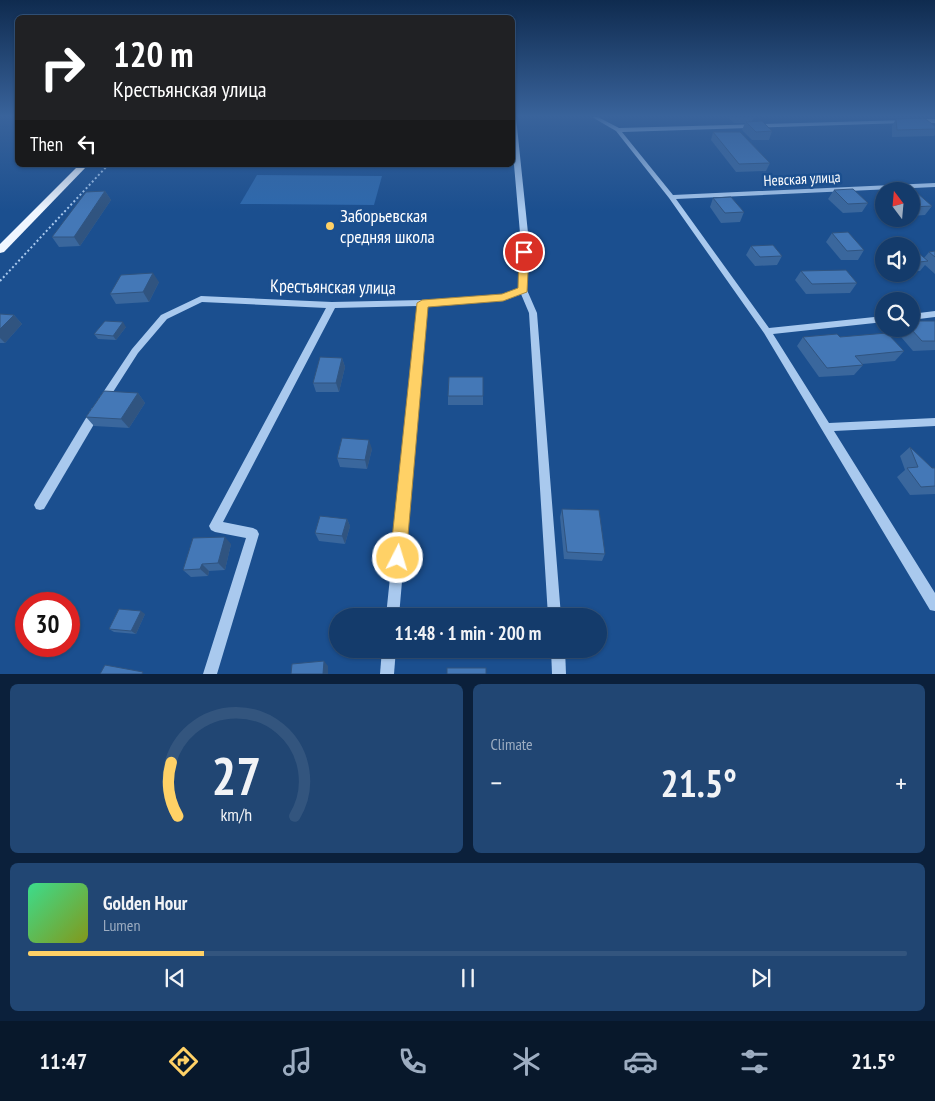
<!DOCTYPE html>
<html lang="en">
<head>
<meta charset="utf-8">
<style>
  body { margin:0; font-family:"PT Sans Narrow",sans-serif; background:#214673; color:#f1f3f6; height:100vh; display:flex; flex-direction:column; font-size:19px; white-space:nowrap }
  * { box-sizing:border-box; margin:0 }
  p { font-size:16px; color:#9dadc1 }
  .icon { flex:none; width:28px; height:28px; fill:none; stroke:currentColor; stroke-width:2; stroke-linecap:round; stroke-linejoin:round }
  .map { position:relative; height:674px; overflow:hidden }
  .side { display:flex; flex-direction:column; gap:10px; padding:10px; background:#0b203b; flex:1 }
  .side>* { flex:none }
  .hud { position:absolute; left:15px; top:15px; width:500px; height:152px; border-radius:8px; box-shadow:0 1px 4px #0004,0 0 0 1px #33557e; background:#202124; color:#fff; overflow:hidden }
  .needle { width:32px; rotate:344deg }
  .fabs { position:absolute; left:875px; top:182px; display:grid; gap:10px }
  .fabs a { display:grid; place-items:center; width:45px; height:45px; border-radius:50%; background:#143b6b; box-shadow:0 1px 4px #0004,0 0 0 1px #33557e; font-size:25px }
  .speed { position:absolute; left:15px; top:592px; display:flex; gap:10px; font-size:25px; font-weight:700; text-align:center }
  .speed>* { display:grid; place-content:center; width:65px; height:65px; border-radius:50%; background:#143b6b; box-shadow:0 1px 4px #0004,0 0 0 1px #33557e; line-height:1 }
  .speed .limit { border:8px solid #d22; background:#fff; color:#111 }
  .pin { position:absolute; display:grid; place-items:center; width:42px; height:42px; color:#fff; margin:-21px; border:2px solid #fff; border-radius:50%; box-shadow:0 1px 5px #0007 }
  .me { position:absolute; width:55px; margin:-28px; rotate:5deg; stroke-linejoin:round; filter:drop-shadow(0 0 4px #0008) }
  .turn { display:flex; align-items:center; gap:18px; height:105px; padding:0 15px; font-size:22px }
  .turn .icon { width:65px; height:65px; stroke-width:2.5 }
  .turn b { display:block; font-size:35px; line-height:42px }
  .then { display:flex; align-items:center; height:48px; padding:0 15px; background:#0003; gap:10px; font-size:19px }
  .big { font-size:38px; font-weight:600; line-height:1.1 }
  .side .card { flex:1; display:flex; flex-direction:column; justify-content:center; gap:8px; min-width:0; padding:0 18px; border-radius:8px; background:#214673 }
  .side .dial { align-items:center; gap:0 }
  .dial svg { height:130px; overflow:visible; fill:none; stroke:#33557e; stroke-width:7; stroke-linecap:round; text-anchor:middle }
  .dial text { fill:#f1f3f6; stroke:none }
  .song { display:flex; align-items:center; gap:15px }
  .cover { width:60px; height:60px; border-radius:8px; background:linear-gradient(135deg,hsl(150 70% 55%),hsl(70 70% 35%)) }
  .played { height:5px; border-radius:2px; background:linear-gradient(90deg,#ffd166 20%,#33557e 20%) }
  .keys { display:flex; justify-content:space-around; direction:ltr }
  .heat { display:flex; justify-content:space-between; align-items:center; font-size:28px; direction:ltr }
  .side .tiles { flex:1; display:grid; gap:10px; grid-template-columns:1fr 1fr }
  .card:last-child { grid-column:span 2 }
  .trip { position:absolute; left:329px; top:608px; width:278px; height:50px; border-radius:25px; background:#143b6b; box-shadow:0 1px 4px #0004,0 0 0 1px #33557e; font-weight:600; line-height:50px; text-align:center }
  .dock { display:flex; height:80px; justify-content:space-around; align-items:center; background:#08182b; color:#9dadc1 }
  .dock .icon { width:35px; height:35px }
  .dock .selected { color:#ffd166 }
  .dock b { font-size:22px; color:#f1f3f6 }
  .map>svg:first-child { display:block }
</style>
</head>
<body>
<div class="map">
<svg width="935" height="674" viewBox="0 0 935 674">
  <rect width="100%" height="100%" fill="#1b4f8f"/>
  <polygon fill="#2e69ad" points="257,175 382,176 374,205 240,204"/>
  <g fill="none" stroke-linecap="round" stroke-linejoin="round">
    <polyline stroke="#a9c9ee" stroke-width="2" stroke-dasharray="2 2.5" stroke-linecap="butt" points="0,281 108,165"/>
    <g fill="#a9c9ee" fill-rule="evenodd">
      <polygon points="512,117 516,117 528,233 527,290 537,313 561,616 548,616 529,313 521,294 503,301 426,306 399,616 386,616 418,306 335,308 223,522 253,528 257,530 259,534 217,674 203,674 246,538 215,532 211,530 209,526 326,308 202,302 167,319 138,353 106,403 103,404 100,403 98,400 132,349 161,315 201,296 332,302 422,300 502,295 519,289 520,233 512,142"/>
      <polygon points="592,117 598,117 619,128 907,120 907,122 905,123 622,132 673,195 935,183 935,187 676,199 769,328 884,316 884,322 773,334 829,423 935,418 935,426 834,431 935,593 935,611 930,610 764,333 669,198 616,131"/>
      <polygon points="935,119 935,123 918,123 915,121 918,119"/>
      <polygon points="935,311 935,317 911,320 911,314"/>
      <polygon points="96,407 100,408 101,411 100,414 44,509 40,510 36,509 34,505 36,501 92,408"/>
      <polygon points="382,649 396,649 394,674 380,674"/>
      <polygon points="551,649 565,649 566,674 552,674"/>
    </g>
    <polygon fill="#f0f6ff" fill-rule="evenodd" points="79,165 88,165 4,252 0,253 0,244"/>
  </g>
  <g fill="#3a679d">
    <polygon points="728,117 754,117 752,122 772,131 769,140 752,140 742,130 745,123 734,123"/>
    <polygon points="891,117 910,117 910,118 892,118"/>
    <polygon points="896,119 935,126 935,135 934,136 892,137 892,126"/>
    <polygon points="713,132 770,163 766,171 736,172 711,140"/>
    <polygon points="834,190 868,203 862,212 843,213 828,199"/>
    <polygon points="105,191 111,200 80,246 59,247 52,237"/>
    <polygon points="911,192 932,206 925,215 911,216"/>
    <polygon points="713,198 744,212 740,222 721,223 710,207"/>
    <polygon points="832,233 864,250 858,260 841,260 826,242"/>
    <polygon points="751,246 782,256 777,265 755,266 746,255"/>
    <polygon points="911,247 924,258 929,252 935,251 935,274 925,265 920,271 911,271"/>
    <polygon points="801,271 857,283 850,293 806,294 795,280"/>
    <polygon points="159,282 149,302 116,304 110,294"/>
    <polygon points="0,314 14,315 22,324 5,343 0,343"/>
    <polygon points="935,321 935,350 913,351 896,331 898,329 911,329"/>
    <polygon points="126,327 116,340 98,339 94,334"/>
    <polygon points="803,337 840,337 904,351 895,361 862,364 863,365 854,375 819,377 797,346"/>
    <polygon points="342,358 345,367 339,392 316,392 313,383"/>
    <polygon points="138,393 145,403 129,428 94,426 86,417"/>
    <rect x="448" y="396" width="35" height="9"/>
    <polygon points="910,447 932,468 935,468 935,494 910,495 897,477 905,470 900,456"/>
    <polygon points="372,449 367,469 340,467 337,458"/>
    <polygon points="562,509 605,554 602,561 564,559 560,517"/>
    <polygon points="347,519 350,526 345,544 319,541 315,533"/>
    <polygon points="231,544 225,570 209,571 208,576 191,577 183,570"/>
    <polygon points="145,614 136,634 114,632 109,629"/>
  </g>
  <g fill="#305480">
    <polygon points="105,191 111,200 80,246 74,237"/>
    <polygon points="153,273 159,282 149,302 143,292"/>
    <polygon points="14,315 22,324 5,343 0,338 0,329"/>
    <polygon points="123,322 126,327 116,340 113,336"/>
    <polygon points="342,358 345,367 339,392 336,383"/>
    <polygon points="138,393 145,403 129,428 121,419"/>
    <polygon points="369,440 372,449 367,469 365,460"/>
    <polygon points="347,519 350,526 345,544 342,536"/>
    <polygon points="225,537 231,544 225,570 218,563"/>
    <polygon points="202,564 209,571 208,576 200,569"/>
    <polygon points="141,611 145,614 136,634 131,631"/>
    <polygon points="324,661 328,666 328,674 323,674"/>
  </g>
  <g fill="#4478b7" stroke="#305480">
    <polygon points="924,118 935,126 935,129 897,130 896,119"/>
    <polygon points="762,121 772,131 756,132 746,122"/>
    <polygon points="713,132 740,132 770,163 739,164"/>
    <polygon points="853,189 868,203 848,204 834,190"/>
    <polygon points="105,191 74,237 52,237 86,192"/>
    <polygon points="911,192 916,192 932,206 911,207"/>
    <polygon points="731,197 744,212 725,213 713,198"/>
    <polygon points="848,232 864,250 847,251 832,233"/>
    <polygon points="773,245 782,256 760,257 751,246"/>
    <polygon points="911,247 928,261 911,263"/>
    <polygon points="935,251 935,257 929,252"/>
    <polygon points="846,270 857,283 812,284 801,271"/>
    <polygon points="153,273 143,292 110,294 121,275"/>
    <polygon points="0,314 14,315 0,329"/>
    <polygon points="105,321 123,322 113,336 94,334"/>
    <polygon points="911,321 935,321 935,341 922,341 911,329"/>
    <polygon points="887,333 904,351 855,356 863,365 827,368 803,337 837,334 840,337"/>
    <polygon points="320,357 342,358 336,383 313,383"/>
    <polygon points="449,377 483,377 483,396 448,396"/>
    <polygon points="104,391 138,393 121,419 86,417"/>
    <polygon points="342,438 369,440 365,460 337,458"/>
    <polygon points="910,447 932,468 935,468 935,486 921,487 907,468 918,467"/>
    <polygon points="562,509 599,510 605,554 567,552"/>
    <polygon points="320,516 347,519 342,536 315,533"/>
    <polygon points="225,537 218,563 202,564 200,569 183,570 193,538"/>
    <polygon points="119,609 141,611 131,631 109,629"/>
    <polygon points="324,661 323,674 291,674 292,664"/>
    <polygon points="105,665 143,672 142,674 100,674"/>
    <rect x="447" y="668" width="39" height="6"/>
  </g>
  <linearGradient id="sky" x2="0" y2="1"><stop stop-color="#0f2b4f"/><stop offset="0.55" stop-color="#39639b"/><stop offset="1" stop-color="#39639b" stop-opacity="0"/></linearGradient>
  <rect width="935" height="211" fill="url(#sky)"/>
  <polygon fill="#ffd166" stroke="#a68842" points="524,249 529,252 527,292 503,301 428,307 406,558 404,563 398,566 393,563 390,558 417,303 422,300 502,294 518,288 519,252"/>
  <circle fill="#ffd166" stroke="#1b4f8f" stroke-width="2" cx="330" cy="226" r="5"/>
  <g text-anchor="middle" stroke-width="5" stroke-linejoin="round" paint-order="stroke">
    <g font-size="15" fill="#fff" stroke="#1b4f8f">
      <text transform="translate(802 179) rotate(-3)" y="5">Невская улица</text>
    </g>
    <g font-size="18" fill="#fff" stroke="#1b4f8f" text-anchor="start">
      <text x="340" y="222">Заборьевская<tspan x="340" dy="21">средняя школа</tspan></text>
    </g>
    <g font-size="18" fill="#fff" stroke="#1b4f8f">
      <text transform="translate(333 287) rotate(1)" y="6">Крестьянская улица</text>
    </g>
  </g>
</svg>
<div class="fabs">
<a><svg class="needle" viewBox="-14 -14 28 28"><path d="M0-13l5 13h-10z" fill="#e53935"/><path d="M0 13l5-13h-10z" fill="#9dadc1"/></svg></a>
<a><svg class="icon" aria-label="sound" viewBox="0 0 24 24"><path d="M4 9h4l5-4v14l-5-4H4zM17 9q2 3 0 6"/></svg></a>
<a><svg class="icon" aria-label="search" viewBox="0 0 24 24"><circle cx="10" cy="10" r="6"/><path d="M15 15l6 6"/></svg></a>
</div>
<div class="speed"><div class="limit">30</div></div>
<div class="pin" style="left:524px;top:252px;background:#d93025"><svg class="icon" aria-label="arrive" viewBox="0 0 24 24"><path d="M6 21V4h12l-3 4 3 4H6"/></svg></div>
<svg class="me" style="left:398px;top:558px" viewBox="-20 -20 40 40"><circle r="17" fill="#ffd166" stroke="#fff" stroke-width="3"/><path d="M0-11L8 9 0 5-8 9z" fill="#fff"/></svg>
<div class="trip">11:48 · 1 min · 200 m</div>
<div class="hud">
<div class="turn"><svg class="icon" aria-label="right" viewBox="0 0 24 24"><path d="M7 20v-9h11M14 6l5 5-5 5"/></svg><div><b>120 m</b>Крестьянская улица</div></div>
<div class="then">Then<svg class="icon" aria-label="left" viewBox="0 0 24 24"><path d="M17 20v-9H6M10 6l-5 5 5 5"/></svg></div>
</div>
</div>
<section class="side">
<div class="tiles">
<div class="card dial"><svg viewBox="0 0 100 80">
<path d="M14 69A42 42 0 1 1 86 69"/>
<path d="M14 69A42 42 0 0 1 10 36" stroke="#ffd166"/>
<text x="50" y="56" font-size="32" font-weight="700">27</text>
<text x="50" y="72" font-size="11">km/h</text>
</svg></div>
<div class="card"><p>Climate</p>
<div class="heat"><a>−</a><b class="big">21.5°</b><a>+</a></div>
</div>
<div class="card">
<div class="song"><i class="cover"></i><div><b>Golden Hour</b><p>Lumen</p></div></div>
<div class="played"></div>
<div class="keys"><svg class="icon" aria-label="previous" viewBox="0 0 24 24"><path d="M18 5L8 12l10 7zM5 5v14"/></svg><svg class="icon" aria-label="pause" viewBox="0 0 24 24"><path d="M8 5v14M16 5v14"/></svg><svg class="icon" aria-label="next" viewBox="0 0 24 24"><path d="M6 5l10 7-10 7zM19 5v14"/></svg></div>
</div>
</div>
</section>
<nav class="dock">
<b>11:47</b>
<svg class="icon selected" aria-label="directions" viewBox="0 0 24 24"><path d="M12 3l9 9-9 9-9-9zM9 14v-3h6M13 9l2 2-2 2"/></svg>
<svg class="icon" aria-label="music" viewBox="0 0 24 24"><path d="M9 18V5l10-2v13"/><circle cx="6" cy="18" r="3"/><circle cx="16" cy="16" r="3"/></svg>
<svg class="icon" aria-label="phone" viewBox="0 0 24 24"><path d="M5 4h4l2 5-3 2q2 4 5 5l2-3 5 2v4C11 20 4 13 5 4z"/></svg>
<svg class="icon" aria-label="climate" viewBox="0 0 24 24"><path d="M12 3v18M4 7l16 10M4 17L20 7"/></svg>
<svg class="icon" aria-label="car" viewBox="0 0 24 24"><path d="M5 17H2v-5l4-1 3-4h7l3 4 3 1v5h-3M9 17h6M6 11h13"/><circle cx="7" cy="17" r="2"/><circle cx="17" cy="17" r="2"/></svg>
<svg class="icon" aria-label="filters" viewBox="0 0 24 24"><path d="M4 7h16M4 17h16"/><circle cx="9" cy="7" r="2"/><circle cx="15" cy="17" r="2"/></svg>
<b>21.5°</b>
</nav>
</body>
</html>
